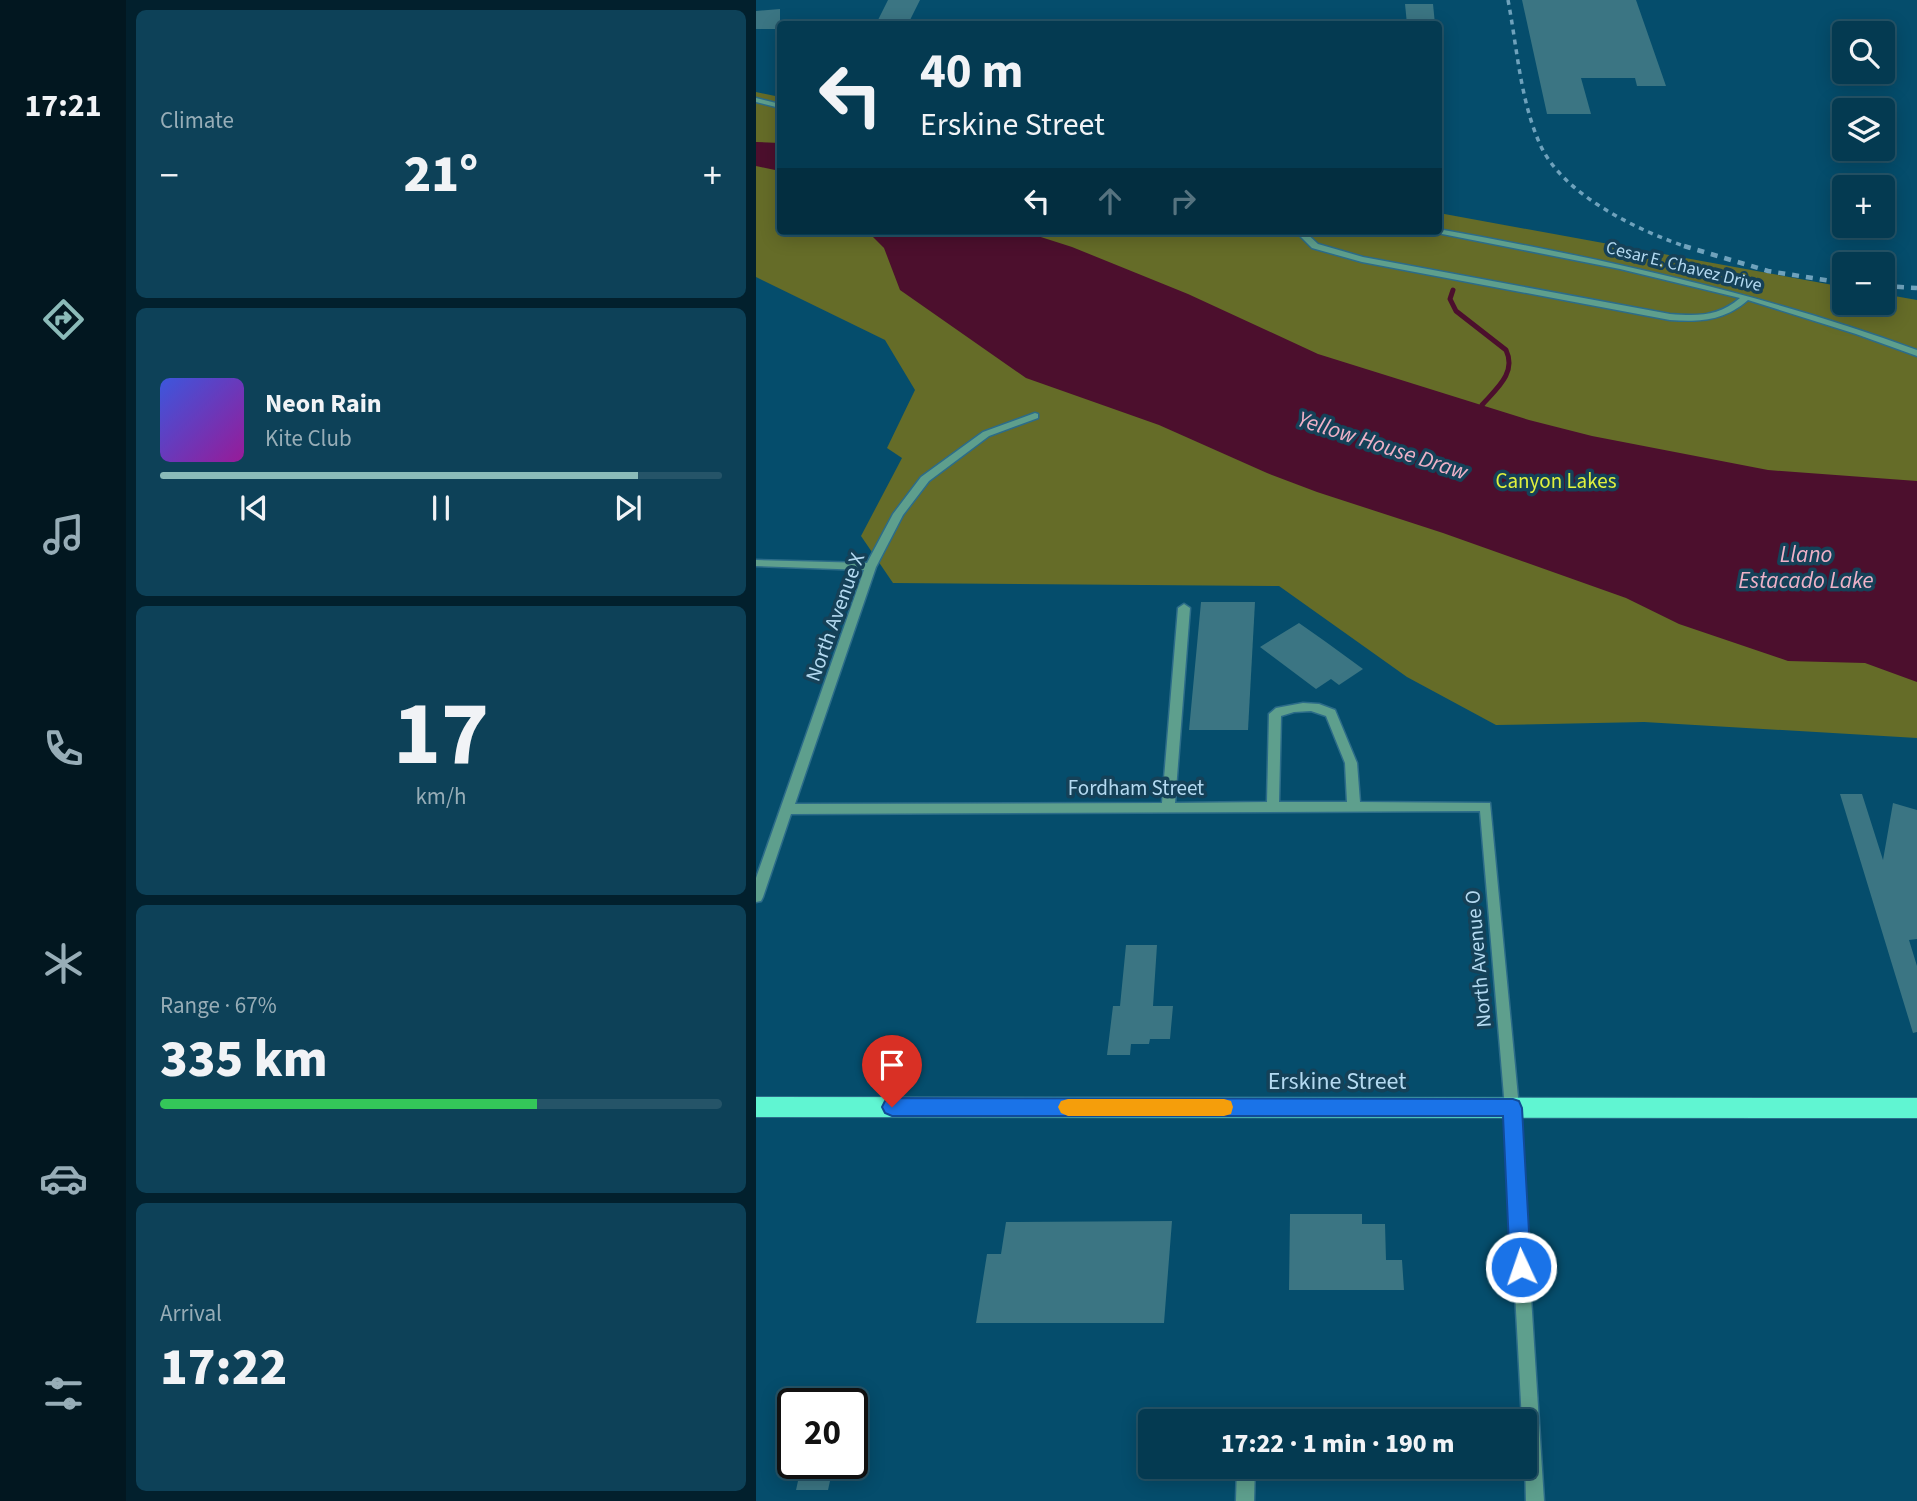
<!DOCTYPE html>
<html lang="en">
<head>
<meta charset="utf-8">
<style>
  body { margin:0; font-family:"Source Sans 3",sans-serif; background:#0d4158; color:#f1f3f6; height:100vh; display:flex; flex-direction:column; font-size:26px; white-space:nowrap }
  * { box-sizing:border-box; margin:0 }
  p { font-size:23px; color:#97adb7 }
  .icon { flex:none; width:38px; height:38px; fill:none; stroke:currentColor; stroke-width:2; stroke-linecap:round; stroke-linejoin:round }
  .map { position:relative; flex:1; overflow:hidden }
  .side { display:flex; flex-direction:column; gap:10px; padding:10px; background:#02202d; width:630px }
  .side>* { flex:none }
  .banner { position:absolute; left:21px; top:21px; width:665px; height:214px; border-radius:7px; box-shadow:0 4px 18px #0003,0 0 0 2px #255468; background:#043a51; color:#f1f3f6; overflow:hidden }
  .fabs { position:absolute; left:1076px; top:21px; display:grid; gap:14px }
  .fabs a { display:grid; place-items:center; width:63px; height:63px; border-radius:7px; background:#043a51; box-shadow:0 4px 18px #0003,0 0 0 2px #255468; font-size:35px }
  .speed { position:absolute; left:21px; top:1388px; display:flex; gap:14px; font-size:35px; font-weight:700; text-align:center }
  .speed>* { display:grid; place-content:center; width:91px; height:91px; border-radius:50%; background:#043a51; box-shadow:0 4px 18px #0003,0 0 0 2px #255468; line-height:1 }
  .speed .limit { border:4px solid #111; border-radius:10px; background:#fff; color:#111 }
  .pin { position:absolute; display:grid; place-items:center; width:60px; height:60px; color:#fff; margin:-72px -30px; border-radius:50% 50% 50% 0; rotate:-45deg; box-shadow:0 0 7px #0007 }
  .pin .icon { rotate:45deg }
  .me { position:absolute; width:77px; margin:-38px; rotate:357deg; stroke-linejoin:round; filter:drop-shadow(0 0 5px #0008) }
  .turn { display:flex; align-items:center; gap:24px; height:147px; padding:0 28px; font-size:32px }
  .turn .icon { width:91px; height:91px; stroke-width:2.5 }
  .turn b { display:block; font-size:49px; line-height:60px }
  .lanes { display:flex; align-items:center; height:66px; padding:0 28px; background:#0003; justify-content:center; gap:35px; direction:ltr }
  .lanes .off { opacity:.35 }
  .big { font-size:52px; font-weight:800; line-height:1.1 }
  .side .card { flex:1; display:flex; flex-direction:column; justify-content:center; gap:10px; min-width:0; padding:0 24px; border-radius:10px; background:#0d4158 }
  .side .dial { align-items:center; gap:0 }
  .dial b { font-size:91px; line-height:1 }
  .song { display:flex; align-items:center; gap:21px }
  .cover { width:84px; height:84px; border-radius:10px; background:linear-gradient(135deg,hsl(230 70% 55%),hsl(300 70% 35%)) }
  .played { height:7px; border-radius:4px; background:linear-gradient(90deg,#8bbbb9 85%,#255468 85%) }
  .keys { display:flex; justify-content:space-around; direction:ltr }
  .heat { display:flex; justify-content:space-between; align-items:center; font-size:38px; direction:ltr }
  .charge { height:10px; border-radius:5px; background:linear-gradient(90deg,#34c759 67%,#255468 0) }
  .trip { position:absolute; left:382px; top:1409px; width:399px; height:70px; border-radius:7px; background:#043a51; box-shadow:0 4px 18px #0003,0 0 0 2px #255468; font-weight:800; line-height:70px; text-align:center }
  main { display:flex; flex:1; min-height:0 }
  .menu { display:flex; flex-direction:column; width:126px; justify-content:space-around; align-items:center; background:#021720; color:#97adb7 }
  .menu .icon { width:49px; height:49px }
  .menu .on { color:#8bbbb9 }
  .menu b { font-size:32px; color:#f1f3f6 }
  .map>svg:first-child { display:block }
</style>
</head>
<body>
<main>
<nav class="menu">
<b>17:21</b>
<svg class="icon on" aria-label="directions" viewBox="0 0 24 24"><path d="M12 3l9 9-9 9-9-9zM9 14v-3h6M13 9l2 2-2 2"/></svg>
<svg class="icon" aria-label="music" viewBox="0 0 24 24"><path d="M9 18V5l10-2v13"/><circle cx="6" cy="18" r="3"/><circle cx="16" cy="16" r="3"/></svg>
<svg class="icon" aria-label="phone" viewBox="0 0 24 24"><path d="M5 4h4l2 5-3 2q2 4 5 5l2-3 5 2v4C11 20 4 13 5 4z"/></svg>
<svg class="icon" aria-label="climate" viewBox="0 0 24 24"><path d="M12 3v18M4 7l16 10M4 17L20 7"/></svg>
<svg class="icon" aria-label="car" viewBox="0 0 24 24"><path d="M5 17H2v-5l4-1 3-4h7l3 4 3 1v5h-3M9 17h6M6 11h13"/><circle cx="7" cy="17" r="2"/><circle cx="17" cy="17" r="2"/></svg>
<svg class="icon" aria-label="filters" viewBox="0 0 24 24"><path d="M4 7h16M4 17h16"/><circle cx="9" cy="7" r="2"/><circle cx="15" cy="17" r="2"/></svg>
</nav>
<section class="side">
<div class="card"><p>Climate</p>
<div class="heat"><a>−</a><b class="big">21°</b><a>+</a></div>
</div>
<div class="card">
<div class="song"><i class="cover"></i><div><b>Neon Rain</b><p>Kite Club</p></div></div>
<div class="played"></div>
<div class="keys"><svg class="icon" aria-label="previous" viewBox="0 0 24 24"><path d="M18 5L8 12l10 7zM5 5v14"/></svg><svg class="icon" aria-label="pause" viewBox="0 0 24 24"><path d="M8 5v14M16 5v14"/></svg><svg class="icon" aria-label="next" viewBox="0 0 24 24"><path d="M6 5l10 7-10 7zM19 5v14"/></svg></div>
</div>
<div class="card dial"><b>17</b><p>km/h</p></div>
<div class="card"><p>Range · 67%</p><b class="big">335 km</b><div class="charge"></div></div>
<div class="card"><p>Arrival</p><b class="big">17:22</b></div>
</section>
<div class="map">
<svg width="1161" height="1501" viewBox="0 0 1161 1501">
  <rect width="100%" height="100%" fill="#054d6c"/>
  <polygon fill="#656c28" points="0,92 24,97 24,231 682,231 683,213 1088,287 1088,303 1127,303 1127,294 1161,300 1161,738 888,722 740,725 651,677 523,586 137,583 105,536 146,458 131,448 159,390 129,340 0,277"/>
  <g fill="#4c0f2d">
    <polygon points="0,142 24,143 24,171 0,166"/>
    <polygon points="111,231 266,231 316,247 432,294 562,354 773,420 836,436 1012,470 1161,481 1161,682 1109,663 1032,661 923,624 870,598 687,533 561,492 511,473 403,425 270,378 144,290 128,248"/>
  </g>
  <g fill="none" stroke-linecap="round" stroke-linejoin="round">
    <path stroke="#4c0f2d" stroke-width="5" d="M697,290L694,299L700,311L750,350C761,373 740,389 726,405"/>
  </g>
  <g fill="#3b7583">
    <polygon points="132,0 164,0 153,22 121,22"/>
    <polygon points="766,0 880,0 910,86 881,86 879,78 825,78 835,114 791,114"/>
    <polygon points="649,4 677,4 679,24 651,24"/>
    <polygon points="24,9 24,29 0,29 0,11"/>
    <polygon points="445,602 499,602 492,730 433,730"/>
    <polygon points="543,623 570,642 607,669 583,685 575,679 560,689 504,647"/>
    <polygon points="1084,794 1106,794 1127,860 1137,803 1161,810 1161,939 1153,940 1161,966 1161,1032 1157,1033"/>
    <polygon points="370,945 401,945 397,1006 417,1006 414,1039 394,1039 393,1044 375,1044 374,1055 351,1055 357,1006 364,1006"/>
    <polygon points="534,1214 606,1214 606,1224 629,1224 630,1260 646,1260 648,1290 533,1290"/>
    <polygon points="416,1221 408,1323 220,1323 231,1254 245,1254 250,1222"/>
    <polygon points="46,1463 78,1463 72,1490 40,1490"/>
  </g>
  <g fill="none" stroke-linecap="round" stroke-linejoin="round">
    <g stroke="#2c6c89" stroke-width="3">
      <g id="minor">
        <polygon points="0,98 24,104 24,108 0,102"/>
        <path d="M682,229C845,258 1005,293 1161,350V356L1100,334L992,300C968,321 944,322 914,320L606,262L556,248L539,231H548L562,244L607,257L914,314C941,316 962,317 984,298L864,269L681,233L677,231H682Z"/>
        <path d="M279,413L282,414V418L233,436L173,481L147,515L120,567L39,804L406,803L422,608L428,604L434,608L419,803L511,802L513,714L520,708L547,703L563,704L579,710L601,763L604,802L734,803L763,1108L788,1501H770L768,1421H766L749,1108L724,811L35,814L7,897L5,901L0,902V878L108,570L0,566V560L111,563L137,514L165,477L227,432ZM555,711L570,716L589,763L591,802H523L525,716L538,712Z"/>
        <polygon points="481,1466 499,1466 498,1501 480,1501"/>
      </g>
    </g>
    <g stroke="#2c6c89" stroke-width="2">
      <polygon id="major" points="0,1097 1161,1098 1161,1118 0,1117"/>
    </g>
    <use href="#minor" fill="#5e9f8d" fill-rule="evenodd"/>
    <use href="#major" fill="#60f5d2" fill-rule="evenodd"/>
    <path stroke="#6fa2bc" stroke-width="3.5" stroke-dasharray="5 5" stroke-linecap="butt" d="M752,0C761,47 764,98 783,142C805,195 883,231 934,248"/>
    <g stroke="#6fa2bc" stroke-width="4.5" stroke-dasharray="7 7" stroke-linecap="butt">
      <polyline points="928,246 1012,271 1088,283"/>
      <polyline points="1127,286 1161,288"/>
    </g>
  </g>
  <polygon fill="#1a73e8" stroke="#114b97" stroke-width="2" points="136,1098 757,1099 763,1101 766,1108 775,1267 772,1274 765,1277 757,1274 754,1267 747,1116 136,1116 129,1113 126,1107 129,1101"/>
  <polygon fill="#f59e0b" points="312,1099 468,1099 475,1101 477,1107 475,1114 468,1116 312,1116 305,1113 302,1107 305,1101"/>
  <g text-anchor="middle" stroke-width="7" stroke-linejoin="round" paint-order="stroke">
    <g font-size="18" fill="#b4daf1" stroke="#154158">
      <text transform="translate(928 266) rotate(14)" y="6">Cesar E. Chavez Drive</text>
    </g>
    <g font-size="21" fill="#e0f13d" stroke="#154158">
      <text x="800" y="488">Canyon Lakes</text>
    </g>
    <g font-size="21" fill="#b4daf1" stroke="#154158">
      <text transform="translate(79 617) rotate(-70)" y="7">North Avenue X</text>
      <text x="380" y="795">Fordham Street</text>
      <text transform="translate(722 959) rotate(-95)" y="7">North Avenue O</text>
    </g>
    <g font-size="23" font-style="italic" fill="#eeb1c7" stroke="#154158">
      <text transform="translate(627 445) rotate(18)" y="8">Yellow House Draw</text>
      <text x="1050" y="562">Llano<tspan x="1050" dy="26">Estacado Lake</tspan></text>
    </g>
    <g font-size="24" fill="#b4daf1" stroke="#154158">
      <text x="581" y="1089">Erskine Street</text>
    </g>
  </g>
</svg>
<div class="fabs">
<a><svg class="icon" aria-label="search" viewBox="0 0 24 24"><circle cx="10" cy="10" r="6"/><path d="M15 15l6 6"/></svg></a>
<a><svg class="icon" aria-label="layers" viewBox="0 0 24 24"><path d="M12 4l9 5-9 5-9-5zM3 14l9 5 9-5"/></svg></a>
<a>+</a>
<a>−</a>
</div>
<div class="speed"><div class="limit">20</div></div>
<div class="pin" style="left:136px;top:1107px;background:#d93025"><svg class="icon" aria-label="arrive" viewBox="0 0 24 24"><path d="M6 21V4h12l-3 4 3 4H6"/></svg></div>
<svg class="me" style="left:765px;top:1267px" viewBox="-20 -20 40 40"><circle r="17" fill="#1a73e8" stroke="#fff" stroke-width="3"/><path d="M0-11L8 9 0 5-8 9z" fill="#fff"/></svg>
<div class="trip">17:22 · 1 min · 190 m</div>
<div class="banner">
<div class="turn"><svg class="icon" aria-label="left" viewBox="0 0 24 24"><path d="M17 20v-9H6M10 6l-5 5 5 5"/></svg><div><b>40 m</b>Erskine Street</div></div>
<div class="lanes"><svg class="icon" aria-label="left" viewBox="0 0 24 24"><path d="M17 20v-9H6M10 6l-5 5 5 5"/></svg><svg class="icon off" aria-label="ahead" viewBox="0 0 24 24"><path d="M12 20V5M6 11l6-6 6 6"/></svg><svg class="icon off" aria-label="right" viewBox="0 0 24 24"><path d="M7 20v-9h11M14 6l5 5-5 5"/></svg></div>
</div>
</div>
</main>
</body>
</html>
